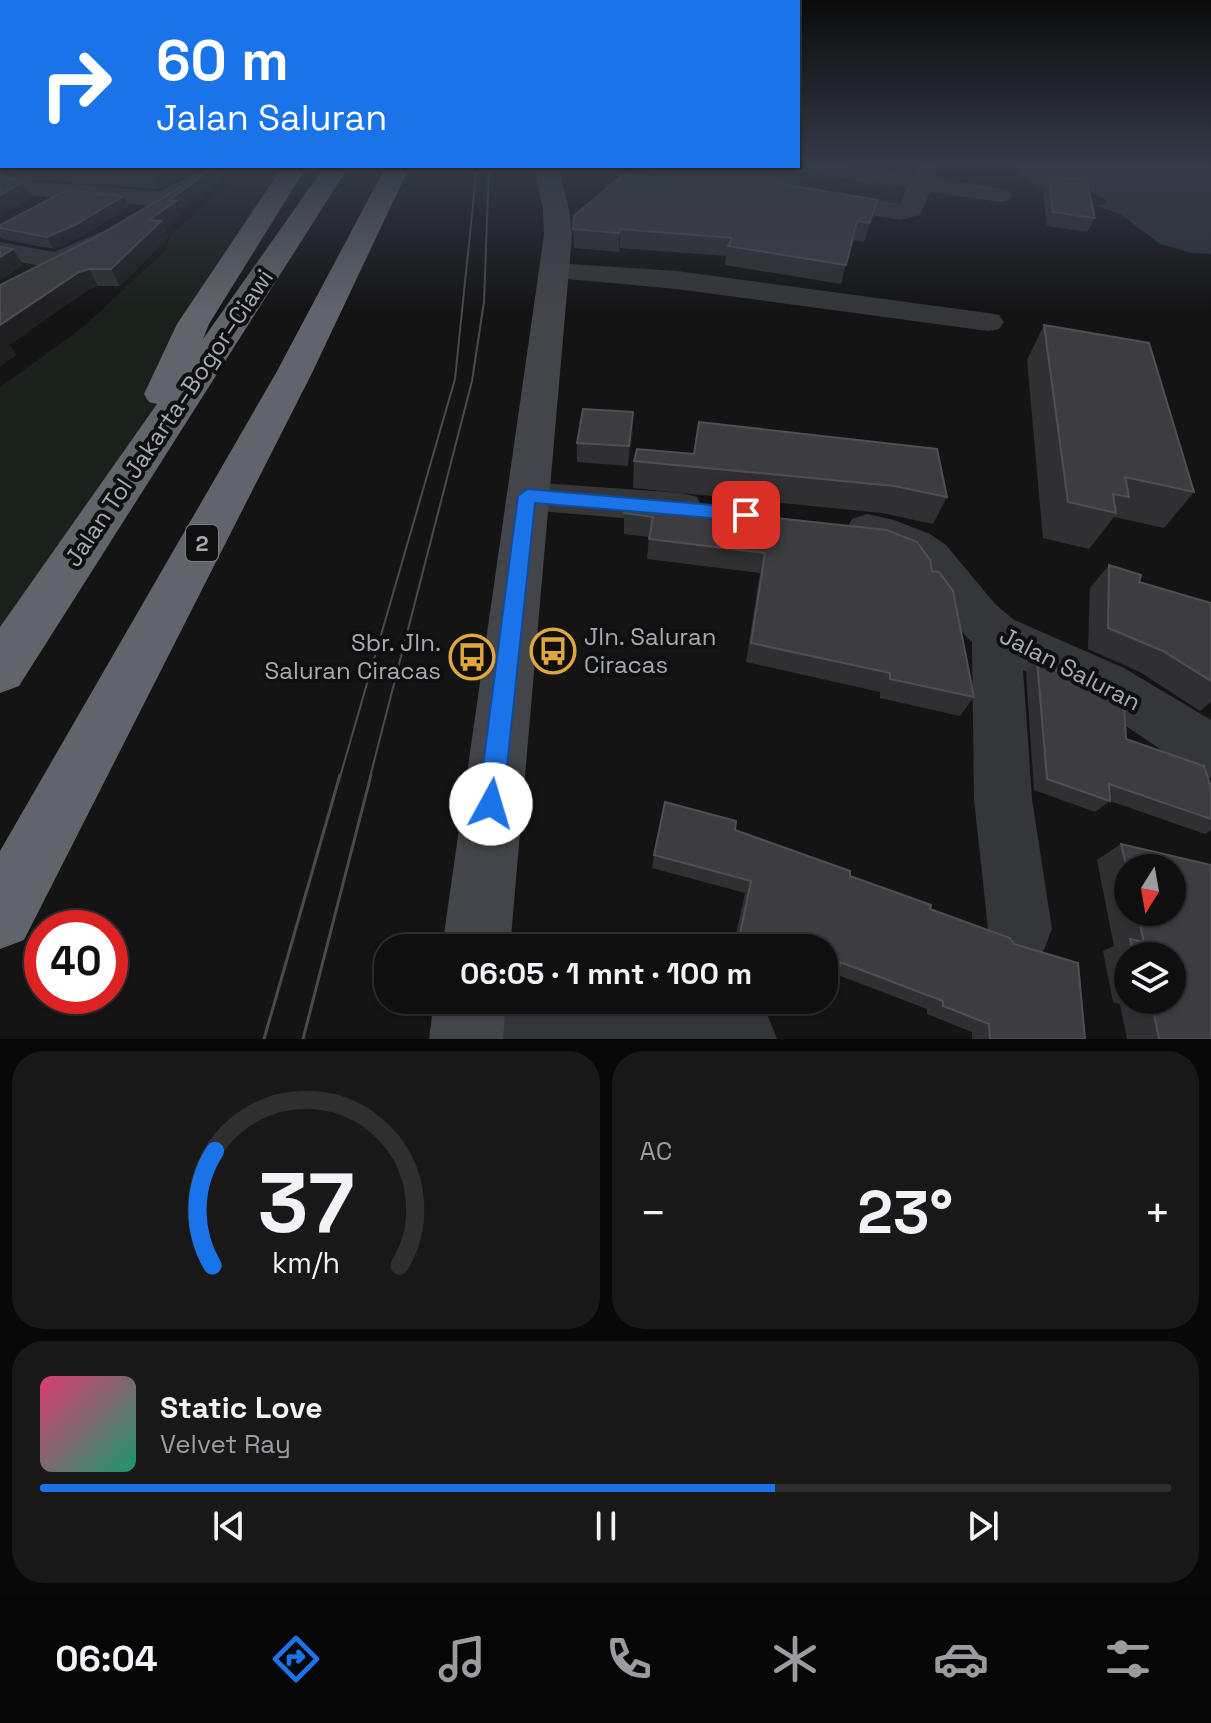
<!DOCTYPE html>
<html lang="id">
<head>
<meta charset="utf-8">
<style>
  body { margin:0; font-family:"Space Grotesk",sans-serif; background:#181819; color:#f1f3f6; height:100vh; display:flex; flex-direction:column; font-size:30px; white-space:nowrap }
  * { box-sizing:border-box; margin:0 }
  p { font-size:26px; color:#9b9c9f }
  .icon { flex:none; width:44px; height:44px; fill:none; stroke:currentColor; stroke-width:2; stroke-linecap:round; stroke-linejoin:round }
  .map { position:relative; height:1039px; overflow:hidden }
  .details { display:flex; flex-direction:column; gap:12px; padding:12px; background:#080809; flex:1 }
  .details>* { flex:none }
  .guide { position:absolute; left:0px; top:0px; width:800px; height:168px; box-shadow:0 2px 6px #0004,0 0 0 2px #2f2f30; background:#1a73e8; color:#fff; overflow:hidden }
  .needle { width:52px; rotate:191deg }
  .tools { position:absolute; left:1114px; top:854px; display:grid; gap:16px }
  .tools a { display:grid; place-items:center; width:72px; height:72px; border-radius:50%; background:#0f0f10; box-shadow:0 2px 6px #0004,0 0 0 2px #2f2f30; font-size:40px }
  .speed { position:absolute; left:24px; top:910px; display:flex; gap:16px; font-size:40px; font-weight:700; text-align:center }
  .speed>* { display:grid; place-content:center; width:104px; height:104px; border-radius:50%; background:#0f0f10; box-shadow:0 2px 6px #0004,0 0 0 2px #2f2f30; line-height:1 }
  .speed .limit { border:12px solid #d22; background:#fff; color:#111 }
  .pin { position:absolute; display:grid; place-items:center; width:68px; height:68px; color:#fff; margin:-34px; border-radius:16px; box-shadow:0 4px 12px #0006 }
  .me { position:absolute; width:88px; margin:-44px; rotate:6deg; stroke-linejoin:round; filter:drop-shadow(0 0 6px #0008) }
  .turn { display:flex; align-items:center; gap:28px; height:168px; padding:0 24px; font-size:36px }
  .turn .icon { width:104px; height:104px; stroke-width:2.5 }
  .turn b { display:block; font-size:56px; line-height:68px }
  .big { font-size:60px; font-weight:700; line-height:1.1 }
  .details .tile { flex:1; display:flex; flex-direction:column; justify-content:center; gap:12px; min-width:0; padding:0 28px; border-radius:32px; background:#181819 }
  .details .dial { align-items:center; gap:0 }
  .dial svg { height:208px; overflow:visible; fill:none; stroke:#2f2f30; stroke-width:7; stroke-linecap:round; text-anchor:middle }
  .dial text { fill:#f1f3f6; stroke:none }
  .song { display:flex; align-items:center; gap:24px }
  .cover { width:96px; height:96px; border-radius:12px; background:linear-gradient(135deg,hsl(340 70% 55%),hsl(160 70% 35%)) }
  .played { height:8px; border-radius:4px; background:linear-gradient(90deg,#1a73e8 65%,#2f2f30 65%) }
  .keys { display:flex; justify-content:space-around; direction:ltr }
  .heat { display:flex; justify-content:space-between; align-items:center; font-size:44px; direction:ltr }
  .details .tiles { flex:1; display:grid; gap:12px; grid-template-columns:1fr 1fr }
  .tile:last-child { grid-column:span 2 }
  .trip { position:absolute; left:374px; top:934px; width:464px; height:80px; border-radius:32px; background:#0f0f10; box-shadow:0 2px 6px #0004,0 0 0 2px #2f2f30; font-weight:700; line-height:80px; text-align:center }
  .dock { display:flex; height:128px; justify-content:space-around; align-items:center; background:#060606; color:#9b9c9f }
  .dock .icon { width:56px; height:56px }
  .dock .selected { color:#1a73e8 }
  .dock b { font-size:36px; color:#f1f3f6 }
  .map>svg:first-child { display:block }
</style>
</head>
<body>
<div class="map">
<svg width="1211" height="1039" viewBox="0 0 1211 1039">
  <rect width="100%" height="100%" fill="#141415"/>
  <g fill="#1a201b">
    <polygon points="231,166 296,166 270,203 132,476 0,670 0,387 82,328 165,251 171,235 229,182"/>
    <polygon points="799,171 904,185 901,207 791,192"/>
  </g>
  <path fill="#2b3338" d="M1011,164H1211V254L1192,253L1160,244L1120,214L1097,206L1108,202C1088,187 1075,188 1050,195L1027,180Z"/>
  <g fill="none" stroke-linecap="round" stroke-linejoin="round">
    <g fill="#35363a" fill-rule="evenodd">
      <path d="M798,164H838L912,175L917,164H939L934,178L1000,188L1009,190L1012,195L1009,200L1000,202L930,192L920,215L900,220L782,200L772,190L781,166ZM801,172L907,188L900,204L798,189Z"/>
      <polygon points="211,166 239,166 236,171 163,207 26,195 0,188 0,173 28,181 159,192"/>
      <polygon points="101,232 110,234 114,240 110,246 57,269 0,258 0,242 54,252"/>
      <polygon points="555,263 677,271 988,313 999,315 1004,322 999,329 988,331 677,289 545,277 541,271 545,265"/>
      <polygon points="527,482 682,493 697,497 703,508 697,519 682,523 527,510 513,506 507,496 513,486"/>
      <path d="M867,514L894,520L930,534L946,545L995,604L1014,620L1124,668L1211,720V778L1192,771L1088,700L1023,670L1032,799L1052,929L1043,952L1020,961L997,952L988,929L974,799L972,642C945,617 931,577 899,557C885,548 868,546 852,541L846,530L852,519Z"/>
      <polygon points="441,1000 730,1000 767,1014 777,1039 444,1039 434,1016"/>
    </g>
    <g fill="#43454a" fill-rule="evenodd">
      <polygon points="534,166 558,166 569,209 572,235 510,948 442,948 544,235 543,209"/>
      <polygon points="434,1000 506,1000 503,1039 429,1039"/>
    </g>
    <g fill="#61646a" fill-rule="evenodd">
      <polygon points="283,166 307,166 209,324 203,339 325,166 349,166 19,686 0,693 0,627 157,404 149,402 144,394 177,324"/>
      <polygon points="386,166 410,166 312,373 24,940 0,949 0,851 276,373"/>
    </g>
    <g stroke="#484a4f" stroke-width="2">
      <polyline points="340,777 455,379 477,166"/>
      <polyline points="370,777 472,381 484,302 489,166"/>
    </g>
    <g stroke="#484a4f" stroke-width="3">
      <polyline points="264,1039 340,775"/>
      <polyline points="303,1039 371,775"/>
    </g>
  </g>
  <g fill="#303033" fill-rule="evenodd">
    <polygon points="0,164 2,164 2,166 204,166 158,189 29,178 0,171"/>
    <polygon points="859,164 893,164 891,169"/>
    <polygon points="778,166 775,174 783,184 873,218 864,242 852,240 841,284 725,265 726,256 620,248 619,252 574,248 573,229 656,178"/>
    <polygon points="213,168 219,182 180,212 182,216 165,229 168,237 120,286 98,286 89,289 9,345 16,355 0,366 0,285 94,238"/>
    <polygon points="1049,180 1095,218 1087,232 1047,226 1043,194"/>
    <polygon points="123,196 129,207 82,236 54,249 2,239 0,236 0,225"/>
    <polygon points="1044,325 1194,492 1164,528 1114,517 1089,549 1043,538 1027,360"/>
    <polygon points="699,422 947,497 933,524 882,513 633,488 634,461 694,454"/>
    <polygon points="633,432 628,466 577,462 577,443"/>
    <polygon points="627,502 932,571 974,697 960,716 880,698 880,692 746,662 760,573 647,559 649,537 624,534 624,513"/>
    <polygon points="1109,565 1139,582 1211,603 1211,702 1200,711 1140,672 1088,649 1090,588"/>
    <polygon points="1037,660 1126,739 1211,787 1211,830 1205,834 1110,801 1095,812 1034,790 1026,673"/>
    <polygon points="735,830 850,876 1014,944 1085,1039 972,1039 972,1032 927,1014 927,1009 838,975 837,987 827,996 824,995 824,948 733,948 745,893 652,868 654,855"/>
    <path d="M1121,844L1211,865V1039H1127L1120,1004L1113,1002L1103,951L1114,946L1097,860ZM1128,868H1172V912H1128ZM1128,956H1172V1000H1128Z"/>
  </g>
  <g fill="#1f1f21">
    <polygon points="169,166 204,166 158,189 152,174"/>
    <polygon points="213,168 219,182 180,212 182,216 165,229 168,237 120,286 111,269 149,220 169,200"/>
    <polygon points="23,182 31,197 0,216 0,195"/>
    <polygon points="123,196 129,207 82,236 54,249 47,237"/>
    <polygon points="878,200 873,218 864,242 869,223"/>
    <polygon points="620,229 620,248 619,252 619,233"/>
    <polygon points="13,249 23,265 0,281 0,257"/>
    <polygon points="89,269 98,286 89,289 9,345 16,355 0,366 0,325 79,272"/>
    <polygon points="633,412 633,432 628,466 629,446"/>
  </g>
  <g fill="#3d3d41" stroke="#4d4f53" stroke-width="2">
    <polygon points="52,166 169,166 152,174"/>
    <polygon points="657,166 774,166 772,171 783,184 878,200 869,223 857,221 846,265 728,246 732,238 620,229 619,233 573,229 574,216 625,173 656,178"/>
    <polygon points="213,168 169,200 176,201 149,220 161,221 111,269 89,269 79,272 0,325 0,285 94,238"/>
    <polygon points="0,177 23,182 0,195"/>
    <polygon points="1086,178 1095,218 1053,212 1049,180"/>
    <polygon points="65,191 123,196 75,225 47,237 0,228 0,225"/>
    <polygon points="0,247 13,249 0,257"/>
    <polygon points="1044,325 1149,343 1194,492 1125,477 1129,497 1113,494 1116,513 1068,502"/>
    <polygon points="583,409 633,412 629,446 577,443"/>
    <polygon points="699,422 937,449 947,497 894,486 634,461 637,449 694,454"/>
    <polygon points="627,502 887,530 917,542 930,560 932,571 939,572 953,591 974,697 890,679 890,673 751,643 765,553 649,539 653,517 624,513"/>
    <polygon points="1109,565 1141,575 1139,582 1211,603 1211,681 1163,651 1108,628"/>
    <polygon points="1037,660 1124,704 1126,739 1204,766 1211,787 1211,819 1109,784 1110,801 1047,779"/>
    <polygon points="665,802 736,821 735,830 850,871 850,876 931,905 930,909 1010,938 1014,944 1078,963 1085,1039 990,1039 989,1024 943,1006 943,1001 840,962 837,987 824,982 824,948 737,948 751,881 654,855"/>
    <polygon points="1121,844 1211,865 1211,1039 1159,1039 1151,1000 1172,1000 1172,956 1134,956 1130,939 1144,942 1137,912 1172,912 1172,868 1128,868 1128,873"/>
  </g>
  <linearGradient id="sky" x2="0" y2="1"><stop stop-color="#0b0b0c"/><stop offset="0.53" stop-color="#343a46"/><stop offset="1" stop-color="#343a46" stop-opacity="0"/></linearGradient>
  <rect width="1211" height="310" fill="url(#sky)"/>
  <polygon fill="#1a73e8" stroke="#114b97" stroke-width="2" points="527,489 746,508 755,515 746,521 535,503 503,804 500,813 491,817 482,813 478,804 518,496"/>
  <defs>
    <g id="bus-ring" transform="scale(2.3)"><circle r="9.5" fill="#0f0f10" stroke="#e2a63f" stroke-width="1.5"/><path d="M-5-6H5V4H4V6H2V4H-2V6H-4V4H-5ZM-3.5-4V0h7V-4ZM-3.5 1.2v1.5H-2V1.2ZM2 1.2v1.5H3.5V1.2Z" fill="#e2a63f"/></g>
  </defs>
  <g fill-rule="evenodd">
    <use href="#bus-ring" x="553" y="651"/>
    <use href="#bus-ring" x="472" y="657"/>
  </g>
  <g text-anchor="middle" stroke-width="8" stroke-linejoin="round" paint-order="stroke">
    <rect fill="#0f0f10" stroke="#797c83" stroke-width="2" x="186" y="525" width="32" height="36" rx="6"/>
    <g font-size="22" font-weight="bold" fill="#a7abb4">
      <text x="202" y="551">2</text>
    </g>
    <g font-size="24" fill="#a7abb4" stroke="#0f0f10">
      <text transform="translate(169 418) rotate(-56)" y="8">Jalan Tol Jakarta–Bogor–Ciawi</text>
      <text transform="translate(1070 669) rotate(27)" y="8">Jalan Saluran</text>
    </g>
    <g font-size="24" fill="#a7abb4" stroke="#0f0f10" text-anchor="start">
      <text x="584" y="645">Jln. Saluran<tspan x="584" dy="28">Ciracas</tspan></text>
      <text x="441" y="651" text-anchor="end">Sbr. Jln.<tspan x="441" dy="28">Saluran Ciracas</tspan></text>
    </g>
  </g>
</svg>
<div class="tools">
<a><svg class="needle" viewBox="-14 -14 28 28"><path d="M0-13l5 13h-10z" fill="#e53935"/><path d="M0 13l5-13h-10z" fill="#9b9c9f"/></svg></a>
<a><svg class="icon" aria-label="layers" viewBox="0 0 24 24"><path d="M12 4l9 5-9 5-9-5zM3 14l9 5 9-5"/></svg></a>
</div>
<div class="speed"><div class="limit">40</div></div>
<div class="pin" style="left:746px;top:515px;background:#d93025"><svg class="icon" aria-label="arrive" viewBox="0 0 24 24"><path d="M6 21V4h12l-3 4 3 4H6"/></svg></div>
<svg class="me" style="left:491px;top:804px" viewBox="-20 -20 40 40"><circle r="19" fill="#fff"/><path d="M0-13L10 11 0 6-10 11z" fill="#1a73e8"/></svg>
<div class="trip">06:05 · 1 mnt · 100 m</div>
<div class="guide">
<div class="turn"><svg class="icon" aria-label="right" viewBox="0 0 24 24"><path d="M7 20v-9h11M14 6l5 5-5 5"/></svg><div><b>60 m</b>Jalan Saluran</div></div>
</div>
</div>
<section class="details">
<div class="tiles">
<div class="tile dial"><svg viewBox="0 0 100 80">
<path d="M14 69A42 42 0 1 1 86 69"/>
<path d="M14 69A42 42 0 0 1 15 25" stroke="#1a73e8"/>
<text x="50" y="56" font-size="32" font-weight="700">37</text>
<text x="50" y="72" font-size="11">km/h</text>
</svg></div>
<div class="tile"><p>AC</p>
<div class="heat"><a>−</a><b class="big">23°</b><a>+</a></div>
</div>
<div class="tile">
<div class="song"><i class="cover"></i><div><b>Static Love</b><p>Velvet Ray</p></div></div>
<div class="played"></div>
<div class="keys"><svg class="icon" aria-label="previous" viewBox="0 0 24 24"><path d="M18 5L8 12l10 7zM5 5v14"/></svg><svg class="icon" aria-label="pause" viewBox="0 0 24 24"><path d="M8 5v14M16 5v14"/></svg><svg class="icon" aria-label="next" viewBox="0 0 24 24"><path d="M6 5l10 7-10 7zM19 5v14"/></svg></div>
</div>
</div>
</section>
<nav class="dock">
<b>06:04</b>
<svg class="icon selected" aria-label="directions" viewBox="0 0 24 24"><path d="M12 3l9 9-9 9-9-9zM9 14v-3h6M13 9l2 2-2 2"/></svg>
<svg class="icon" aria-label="music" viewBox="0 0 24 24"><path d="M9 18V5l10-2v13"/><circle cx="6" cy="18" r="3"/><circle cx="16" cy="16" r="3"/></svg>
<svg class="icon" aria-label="phone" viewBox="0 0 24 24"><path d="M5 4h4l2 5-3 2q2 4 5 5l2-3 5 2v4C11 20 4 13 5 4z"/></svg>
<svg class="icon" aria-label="climate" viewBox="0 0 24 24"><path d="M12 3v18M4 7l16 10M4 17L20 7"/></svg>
<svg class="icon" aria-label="car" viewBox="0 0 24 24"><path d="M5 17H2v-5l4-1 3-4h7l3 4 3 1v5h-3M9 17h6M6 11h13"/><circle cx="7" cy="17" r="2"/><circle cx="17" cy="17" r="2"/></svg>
<svg class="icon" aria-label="filters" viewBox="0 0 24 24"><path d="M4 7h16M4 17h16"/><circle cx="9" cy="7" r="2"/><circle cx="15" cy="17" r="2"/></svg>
</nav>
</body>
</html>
